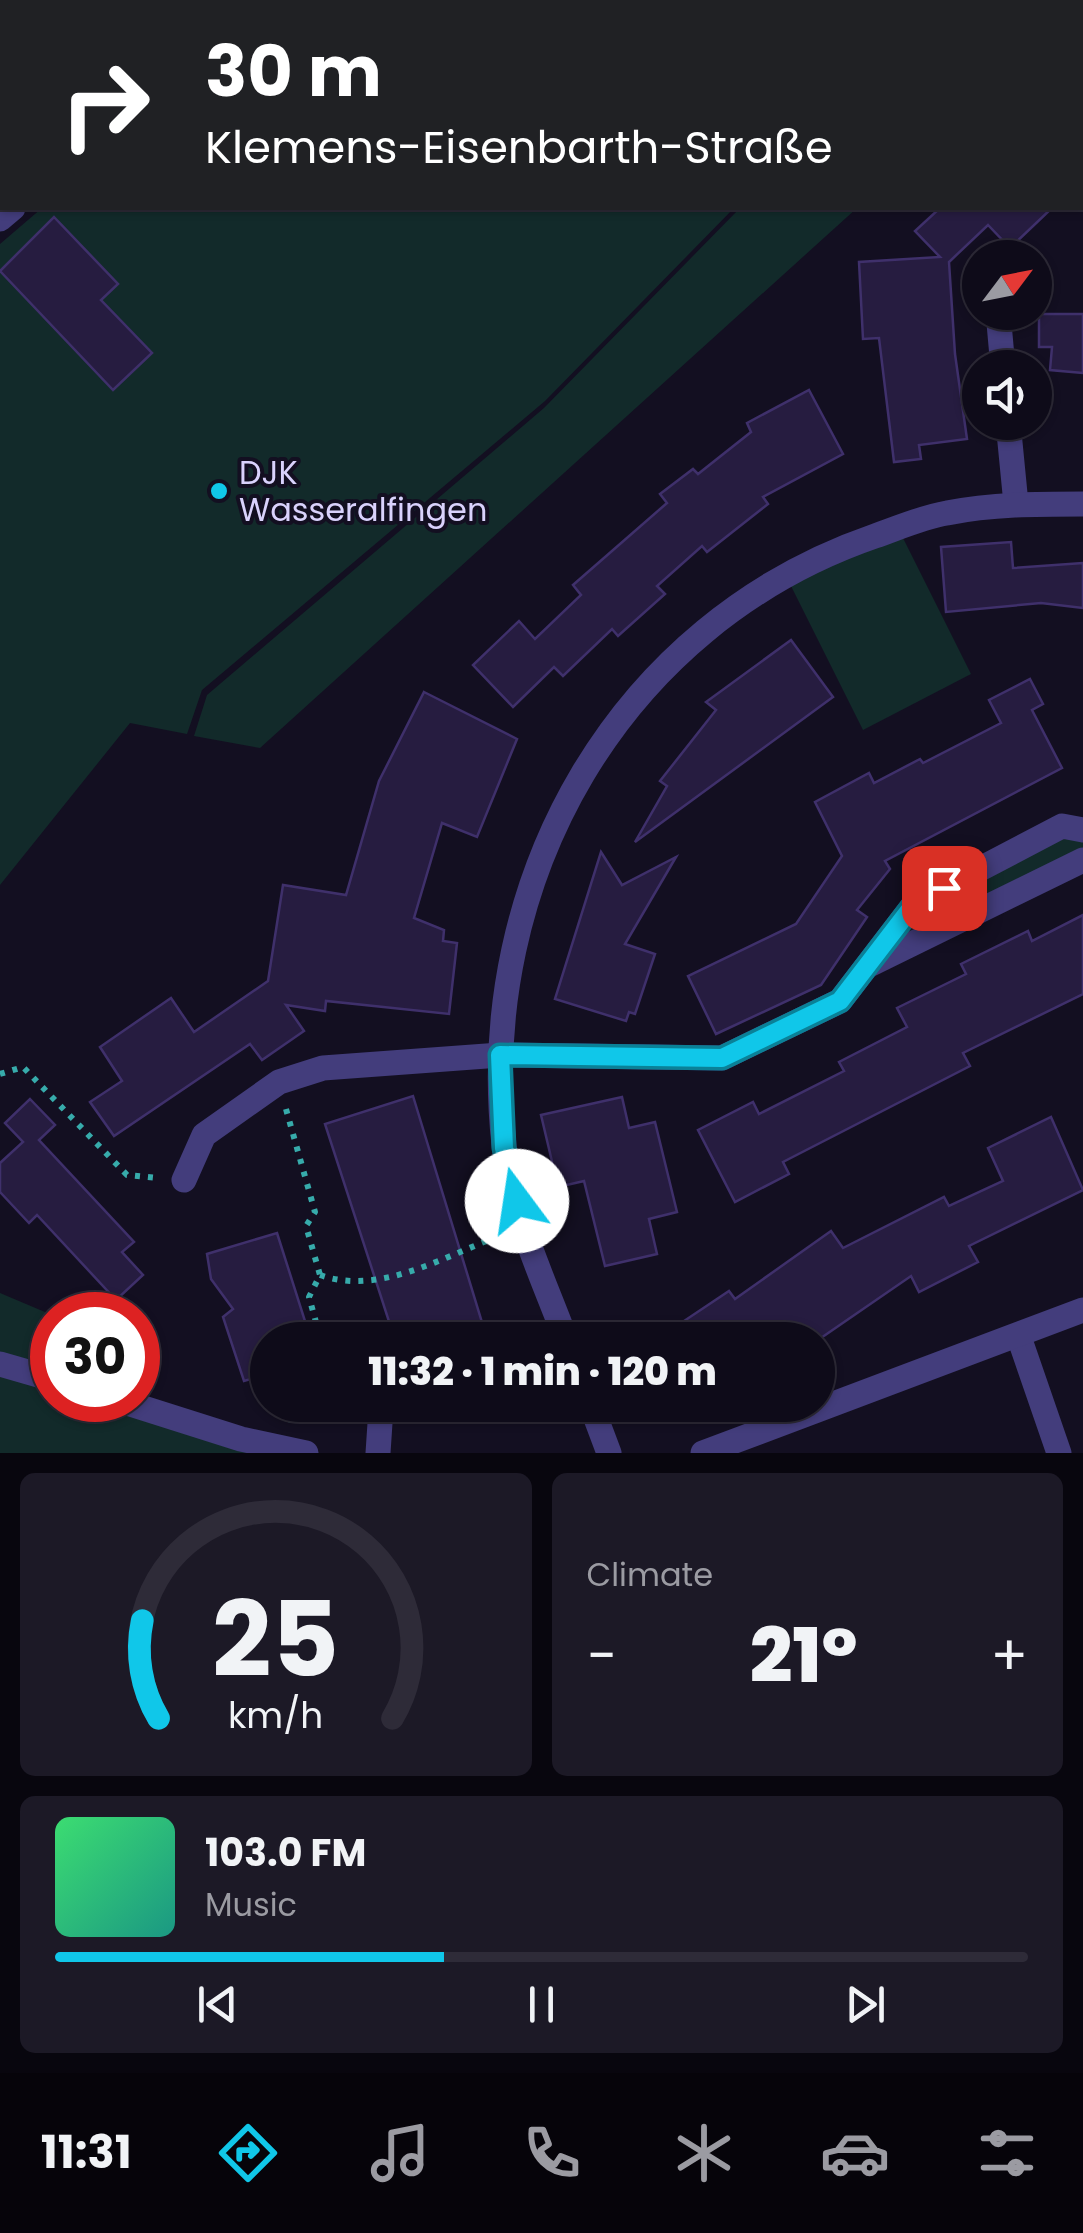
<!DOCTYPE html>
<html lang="en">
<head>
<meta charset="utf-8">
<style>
  body { margin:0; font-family:Poppins,sans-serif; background:#1c1926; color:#f1f3f6; height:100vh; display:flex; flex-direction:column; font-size:38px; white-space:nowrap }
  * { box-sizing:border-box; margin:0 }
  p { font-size:32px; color:#9b9ba2 }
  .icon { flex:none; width:55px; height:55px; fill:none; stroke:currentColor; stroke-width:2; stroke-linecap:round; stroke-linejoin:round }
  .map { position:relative; height:1453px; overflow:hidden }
  .sheet { display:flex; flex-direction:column; gap:20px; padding:20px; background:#08060e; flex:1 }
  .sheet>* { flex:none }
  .guide { position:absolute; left:0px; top:0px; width:1085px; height:210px; box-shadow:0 2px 8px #0004,0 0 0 2px #2e2b38; background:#202124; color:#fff; overflow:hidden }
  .needle { width:65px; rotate:58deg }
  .controls { position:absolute; left:962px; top:240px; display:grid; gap:20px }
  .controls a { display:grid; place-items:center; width:90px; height:90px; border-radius:50%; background:#0e0b19; box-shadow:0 2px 8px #0004,0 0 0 2px #2e2b38; font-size:50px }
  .speed { position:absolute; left:30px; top:1292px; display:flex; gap:20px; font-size:50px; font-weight:700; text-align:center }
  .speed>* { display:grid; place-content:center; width:130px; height:130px; border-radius:50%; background:#0e0b19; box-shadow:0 2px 8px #0004,0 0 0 2px #2e2b38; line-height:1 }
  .speed .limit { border:15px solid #d22; background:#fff; color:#111 }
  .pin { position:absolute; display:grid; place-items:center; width:85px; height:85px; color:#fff; margin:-42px; border-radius:20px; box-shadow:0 5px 15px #0006 }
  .me { position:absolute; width:110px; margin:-55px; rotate:346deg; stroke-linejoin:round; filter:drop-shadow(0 0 8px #0008) }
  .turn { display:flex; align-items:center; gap:35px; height:210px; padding:0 40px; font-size:45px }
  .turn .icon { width:130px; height:130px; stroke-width:2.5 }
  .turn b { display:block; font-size:70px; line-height:85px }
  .big { font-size:75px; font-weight:800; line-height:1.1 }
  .sheet .widget { flex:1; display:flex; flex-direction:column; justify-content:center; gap:15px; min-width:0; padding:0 35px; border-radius:15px; background:#1c1926 }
  .sheet .dial { align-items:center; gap:0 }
  .dial svg { height:260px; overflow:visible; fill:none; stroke:#2e2b38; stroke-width:7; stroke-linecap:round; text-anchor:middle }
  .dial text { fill:#f1f3f6; stroke:none }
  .song { display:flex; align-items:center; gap:30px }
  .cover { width:120px; height:120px; border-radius:15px; background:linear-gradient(135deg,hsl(140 70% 55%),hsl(170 70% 35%)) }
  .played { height:10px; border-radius:5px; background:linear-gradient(90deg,#10c7e9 40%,#2e2b38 40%) }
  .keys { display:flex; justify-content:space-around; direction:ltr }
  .heat { display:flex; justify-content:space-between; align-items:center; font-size:55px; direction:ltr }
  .sheet .tiles { flex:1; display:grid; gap:20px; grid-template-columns:1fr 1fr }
  .widget:last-child { grid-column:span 2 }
  .trip { position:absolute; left:250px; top:1322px; width:585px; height:100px; border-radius:50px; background:#0e0b19; box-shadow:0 2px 8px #0004,0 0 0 2px #2e2b38; font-weight:800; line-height:100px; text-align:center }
  .tabs { display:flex; height:160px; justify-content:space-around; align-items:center; background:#06040a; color:#9b9ba2 }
  .tabs .icon { width:70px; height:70px }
  .tabs .on { color:#10c7e9 }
  .tabs b { font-size:45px; color:#f1f3f6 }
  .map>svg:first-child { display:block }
</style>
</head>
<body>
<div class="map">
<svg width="1083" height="1453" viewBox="0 0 1083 1453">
  <rect width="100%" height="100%" fill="#130f21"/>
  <g fill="#122a2a">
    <polygon points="295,0 936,0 291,2"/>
    <polygon points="42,208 734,208 545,401 202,690 187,734 130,723 0,885 0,244"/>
    <polygon points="740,208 857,208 260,748 194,736 207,695 544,408"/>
    <polygon points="901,534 971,674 863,730 790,584"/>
    <polygon points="1083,830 1083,860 866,967 915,903"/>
    <polygon points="0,1293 52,1315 52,1373 0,1358"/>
    <polygon points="0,1370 52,1385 52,1400 98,1400 273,1453 0,1453"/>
  </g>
  <g fill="#261c40" stroke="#3f306b" stroke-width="2.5">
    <polygon points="940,208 1052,208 1010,248 988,225 949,262 955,354 967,439 919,445 921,459 894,462 879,338 863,339 859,262 940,257 915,231"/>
    <polygon points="54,217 118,284 101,300 152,353 113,390 0,271"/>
    <polygon points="1039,314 1083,314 1083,373 1050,370 1052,347 1039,347"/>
    <polygon points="809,390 843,454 763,497 768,504 707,552 702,546 657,586 665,594 618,636 612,629 563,676 554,667 513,707 473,665 519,621 535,639 581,595 573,585 667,503 660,494 693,469 698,474 751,432 747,423"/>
    <polygon points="1011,542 1013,568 1083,563 1083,608 1041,603 946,612 941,547"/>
    <polygon points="791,640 833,697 635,842 667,786 660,781 716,710 706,702"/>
    <polygon points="1030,679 1043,704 1032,710 1062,768 885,861 890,869 857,910 867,917 821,985 716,1034 688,976 796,924 842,856 815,802 869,773 874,783 920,759 923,763 1001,723 989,700"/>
    <polygon points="424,692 517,739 477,837 442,823 414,918 444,930 443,941 457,943 449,1014 326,1001 325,1011 286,1005 304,1031 262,1060 250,1044 114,1136 90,1102 122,1081 100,1047 171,998 194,1032 268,981 283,885 346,895 379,781"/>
    <polygon points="601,852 622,885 676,857 625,944 655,954 635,1014 629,1012 626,1021 555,999"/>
    <polygon points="1083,915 1083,994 963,1053 970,1066 783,1162 789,1174 735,1202 698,1130 753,1102 759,1114 844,1071 839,1062 907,1027 897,1008 966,974 961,964 1028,931 1032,941"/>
    <polygon points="413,1096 484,1329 468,1334 470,1340 395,1340 325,1124"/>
    <polygon points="622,1097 629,1128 655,1122 677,1212 649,1219 657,1254 605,1266 584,1181 558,1187 541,1115"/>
    <polygon points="30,1099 55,1125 39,1140 134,1242 122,1252 143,1275 116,1300 37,1215 29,1223 0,1192 0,1163 23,1142 5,1123"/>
    <polygon points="1051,1117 1083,1190 969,1246 978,1262 919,1292 911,1276 818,1340 696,1340 684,1321 729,1291 735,1299 831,1231 843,1248 944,1197 949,1206 1003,1181 988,1148"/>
    <polygon points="277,1233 311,1340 268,1340 268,1374 244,1381 223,1317 233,1309 211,1279 207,1254"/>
  </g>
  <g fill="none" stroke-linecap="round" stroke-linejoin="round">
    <g stroke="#37abab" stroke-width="6" stroke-dasharray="5 8" stroke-linecap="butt">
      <polyline points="984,0 987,2"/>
      <polyline points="254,2 257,0"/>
      <polyline points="1082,78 1083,78"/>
      <polyline points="0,1074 23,1067 127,1175 157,1178"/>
      <polyline points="286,1109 315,1212 306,1226 320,1275 309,1297 321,1340"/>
      <path d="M320,1275C379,1296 443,1257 499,1236"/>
      <polyline points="288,1422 294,1405"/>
    </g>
    <g stroke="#433d7c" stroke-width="25">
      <polyline points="0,219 13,208"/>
      <polyline points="998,312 1003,368"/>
      <polyline points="1008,422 1016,504"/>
      <polyline points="871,964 1083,860"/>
      <polyline points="184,1180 204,1135 279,1082 323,1068 500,1055 722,1058 840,1001 915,903 1062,826 1083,830"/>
      <polyline points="1019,1337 1059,1453"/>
      <path d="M566,1340C543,1278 511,1212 504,1145C475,880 619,624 875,536C898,528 923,517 947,513C992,504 1037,504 1083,504"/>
      <polyline points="0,1364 52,1379"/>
      <polyline points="118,1400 241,1439 306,1453"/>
      <polyline points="375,1405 380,1423 378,1453"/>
      <polyline points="591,1405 609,1453"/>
      <polyline points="703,1453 1083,1310"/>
    </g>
  </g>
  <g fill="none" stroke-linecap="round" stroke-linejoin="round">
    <g stroke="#0a8197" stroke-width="25">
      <polyline id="route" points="517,1201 504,1148 500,1055 722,1058 840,1001 915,903 944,888"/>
    </g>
    <use href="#route" stroke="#10c7e9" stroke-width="18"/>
  </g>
  <circle fill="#10c7e9" stroke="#130f21" stroke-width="4" cx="219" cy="491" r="10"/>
  <g text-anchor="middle" stroke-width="8" stroke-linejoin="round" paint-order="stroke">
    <g font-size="32" fill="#d9d2fc" stroke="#130f21" text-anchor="start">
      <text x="239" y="484">DJK<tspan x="239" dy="37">Wasseralfingen</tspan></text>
    </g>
  </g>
</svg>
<div class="controls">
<a><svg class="needle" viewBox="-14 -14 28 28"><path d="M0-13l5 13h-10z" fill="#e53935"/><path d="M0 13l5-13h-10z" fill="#9b9ba2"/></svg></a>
<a><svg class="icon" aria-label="sound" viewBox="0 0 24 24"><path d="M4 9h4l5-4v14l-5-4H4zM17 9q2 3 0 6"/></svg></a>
</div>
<div class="speed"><div class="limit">30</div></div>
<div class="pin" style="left:944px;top:888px;background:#d93025"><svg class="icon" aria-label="arrive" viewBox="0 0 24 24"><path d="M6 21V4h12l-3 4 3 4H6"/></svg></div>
<svg class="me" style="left:517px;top:1201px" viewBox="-20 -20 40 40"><circle r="19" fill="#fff"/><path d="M0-13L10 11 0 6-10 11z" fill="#10c7e9"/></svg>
<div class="trip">11:32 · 1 min · 120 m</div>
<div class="guide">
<div class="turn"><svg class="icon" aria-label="right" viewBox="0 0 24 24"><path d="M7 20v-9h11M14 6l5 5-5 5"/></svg><div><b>30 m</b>Klemens-Eisenbarth-Straße</div></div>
</div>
</div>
<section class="sheet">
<div class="tiles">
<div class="widget dial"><svg viewBox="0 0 100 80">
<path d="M14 69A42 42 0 1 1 86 69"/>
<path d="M14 69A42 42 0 0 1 9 39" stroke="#10c7e9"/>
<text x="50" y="56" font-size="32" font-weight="700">25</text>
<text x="50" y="72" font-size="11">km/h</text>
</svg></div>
<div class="widget"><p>Climate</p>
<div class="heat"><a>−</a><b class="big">21°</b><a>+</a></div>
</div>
<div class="widget">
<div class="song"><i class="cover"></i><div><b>103.0 FM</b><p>Music</p></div></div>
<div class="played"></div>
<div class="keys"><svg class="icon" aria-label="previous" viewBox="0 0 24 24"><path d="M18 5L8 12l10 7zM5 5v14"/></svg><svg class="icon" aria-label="pause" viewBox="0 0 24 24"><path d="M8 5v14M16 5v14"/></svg><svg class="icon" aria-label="next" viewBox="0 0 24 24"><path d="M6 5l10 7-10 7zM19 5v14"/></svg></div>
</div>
</div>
</section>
<nav class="tabs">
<b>11:31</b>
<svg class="icon on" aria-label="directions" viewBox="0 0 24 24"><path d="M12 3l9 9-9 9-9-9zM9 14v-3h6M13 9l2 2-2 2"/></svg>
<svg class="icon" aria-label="music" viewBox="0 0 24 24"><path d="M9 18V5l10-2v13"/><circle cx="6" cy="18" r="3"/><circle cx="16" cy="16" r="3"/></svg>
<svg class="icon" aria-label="phone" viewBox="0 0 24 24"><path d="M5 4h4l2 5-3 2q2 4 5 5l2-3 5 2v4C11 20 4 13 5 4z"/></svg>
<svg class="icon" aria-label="climate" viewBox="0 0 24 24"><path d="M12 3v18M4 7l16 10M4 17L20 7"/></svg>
<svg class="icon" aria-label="car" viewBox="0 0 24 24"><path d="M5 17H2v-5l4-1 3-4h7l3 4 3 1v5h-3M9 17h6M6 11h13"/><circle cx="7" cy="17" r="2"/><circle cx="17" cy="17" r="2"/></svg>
<svg class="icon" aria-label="filters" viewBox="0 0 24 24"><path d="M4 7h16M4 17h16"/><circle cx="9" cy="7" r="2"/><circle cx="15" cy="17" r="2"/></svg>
</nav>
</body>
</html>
